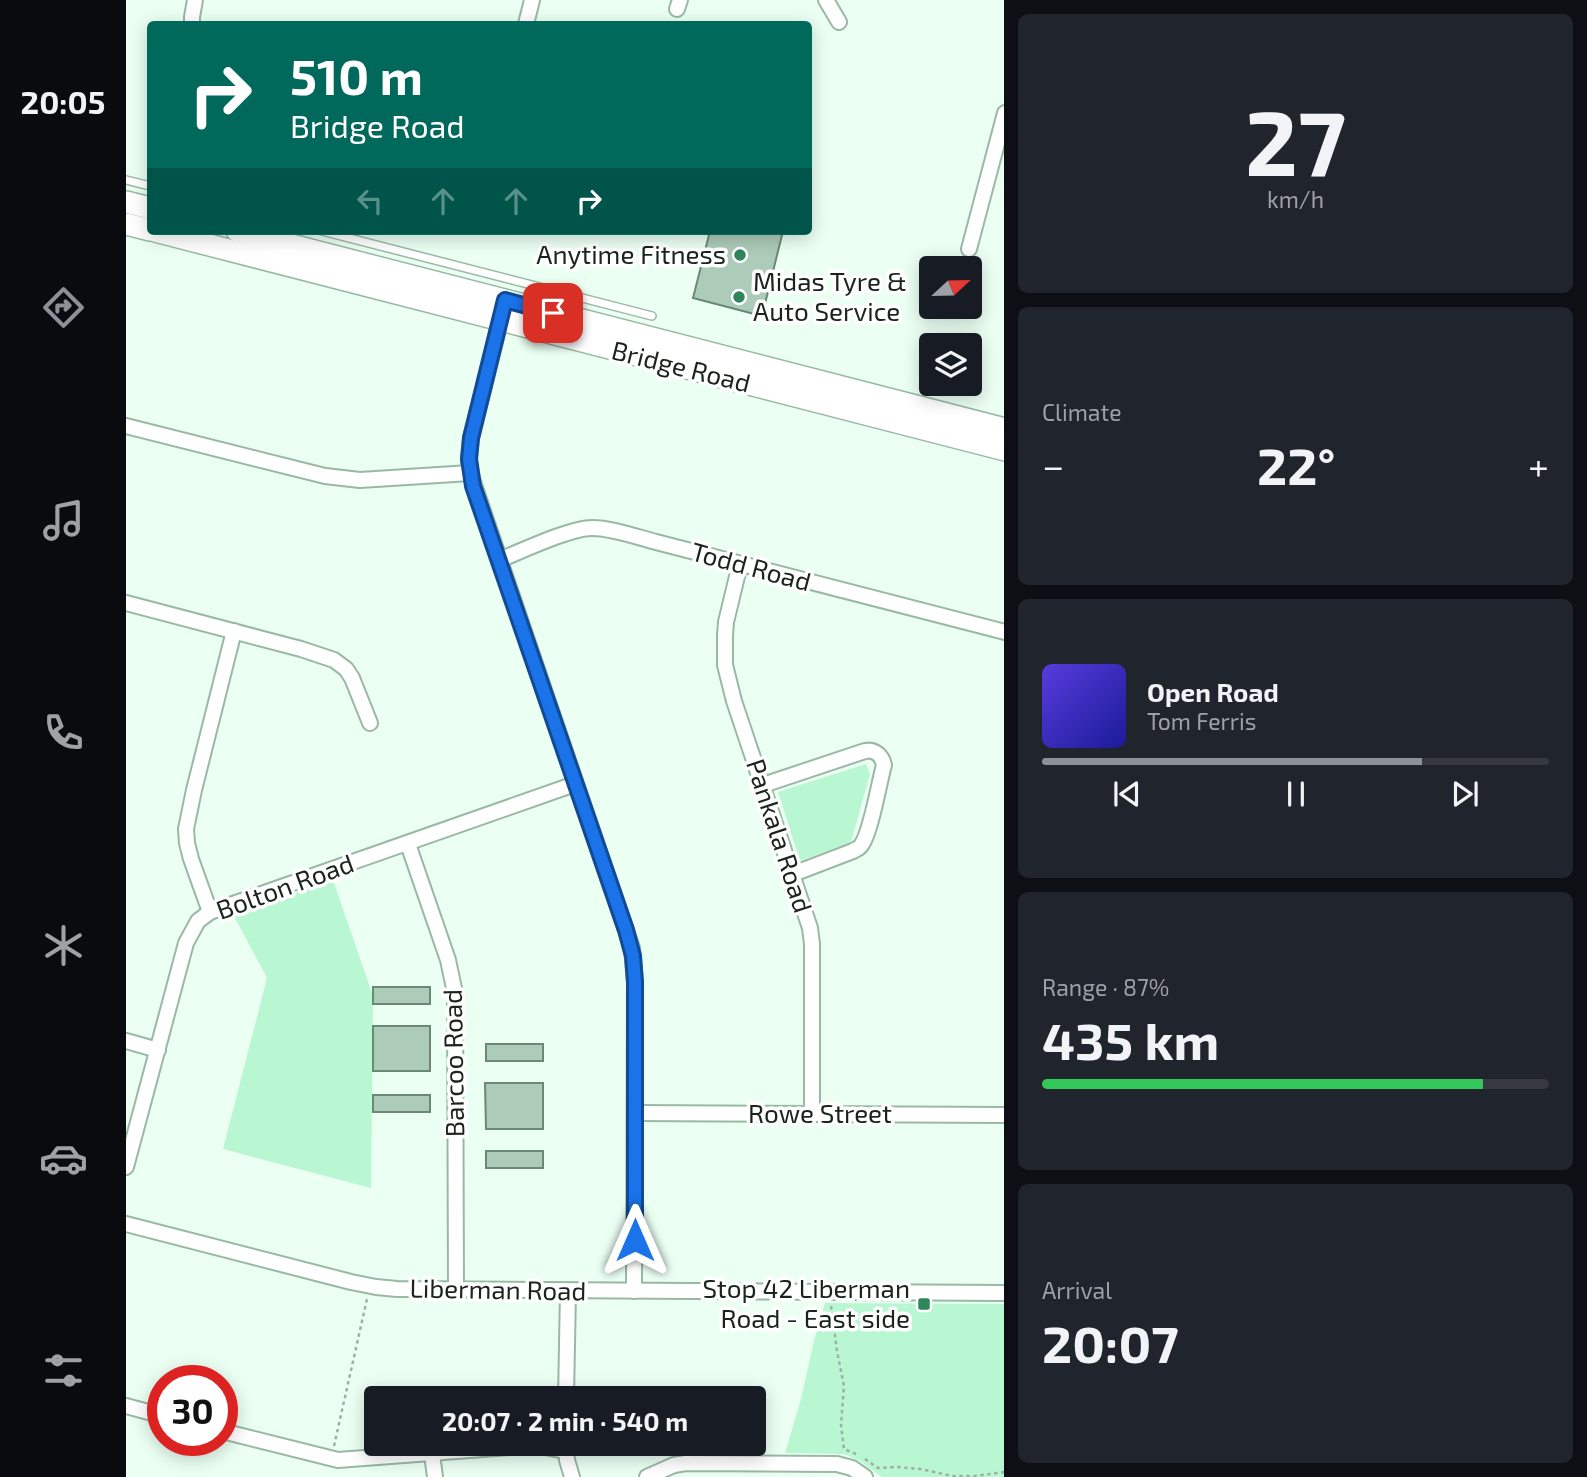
<!DOCTYPE html>
<html lang="en">
<head>
<meta charset="utf-8">
<style>
  body { margin:0; font-family:"Exo 2",sans-serif; background:#20242c; color:#f1f3f6; height:100vh; display:flex; flex-direction:column; font-size:26px; white-space:nowrap }
  * { box-sizing:border-box; margin:0 }
  p { font-size:23px; color:#9ea1a6 }
  .icon { flex:none; width:38px; height:38px; fill:none; stroke:currentColor; stroke-width:2; stroke-linecap:round; stroke-linejoin:round }
  .map { position:relative; flex:1; overflow:hidden }
  .details { display:flex; flex-direction:column; gap:14px; padding:14px; background:#0d0f14; width:583px }
  .details>* { flex:none }
  .guide { position:absolute; left:21px; top:21px; width:665px; height:214px; border-radius:7px; box-shadow:0 4px 18px #0003; background:#00695c; color:#fff; overflow:hidden }
  .needle { width:46px; rotate:68deg }
  .tools { position:absolute; left:793px; top:256px; display:grid; gap:14px }
  .tools a { display:grid; place-items:center; width:63px; height:63px; border-radius:7px; background:#171b24; box-shadow:0 4px 18px #0003; font-size:35px }
  .speed { position:absolute; left:21px; top:1365px; display:flex; gap:14px; font-size:35px; font-weight:700; text-align:center }
  .speed>* { display:grid; place-content:center; width:91px; height:91px; border-radius:50%; background:#171b24; box-shadow:0 4px 18px #0003; line-height:1 }
  .speed .limit { border:10px solid #d22; background:#fff; color:#111 }
  .pin { position:absolute; display:grid; place-items:center; width:60px; height:60px; color:#fff; margin:-30px; border-radius:14px; box-shadow:0 4px 10px #0006 }
  .me { position:absolute; width:77px; margin:-38px; rotate:0deg; stroke-linejoin:round; filter:drop-shadow(0 0 5px #0008) }
  .turn { display:flex; align-items:center; gap:24px; height:147px; padding:0 28px; font-size:32px }
  .turn .icon { width:91px; height:91px; stroke-width:2.5 }
  .turn b { display:block; font-size:49px; line-height:60px }
  .lanes { display:flex; align-items:center; height:66px; padding:0 28px; background:#0003; justify-content:center; gap:35px; direction:ltr }
  .lanes .off { opacity:.35 }
  .big { font-size:52px; font-weight:700; line-height:1.1 }
  .details .widget { flex:1; display:flex; flex-direction:column; justify-content:center; gap:10px; min-width:0; padding:0 24px; border-radius:10px; background:#20242c }
  .details .dial { align-items:center; gap:0 }
  .dial b { font-size:91px; line-height:1 }
  .song { display:flex; align-items:center; gap:21px }
  .cover { width:84px; height:84px; border-radius:10px; background:linear-gradient(135deg,hsl(250 70% 55%),hsl(240 70% 35%)) }
  .played { height:7px; border-radius:4px; background:linear-gradient(90deg,#8c9099 75%,#363941 75%) }
  .keys { display:flex; justify-content:space-around; direction:ltr }
  .heat { display:flex; justify-content:space-between; align-items:center; font-size:38px; direction:ltr }
  .charge { height:10px; border-radius:5px; background:linear-gradient(90deg,#34c759 87%,#363941 0) }
  .trip { position:absolute; left:238px; top:1386px; width:402px; height:70px; border-radius:7px; background:#171b24; box-shadow:0 4px 18px #0003; font-weight:700; line-height:70px; text-align:center }
  main { display:flex; flex:1; min-height:0 }
  .tabs { display:flex; flex-direction:column; width:126px; justify-content:space-around; align-items:center; background:#090b0e; color:#9ea1a6 }
  .tabs .icon { width:49px; height:49px }
  .tabs .selected { color:#8c9099 }
  .tabs b { font-size:32px; color:#f1f3f6 }
  .map>svg:first-child { display:block }
</style>
</head>
<body>
<main>
<nav class="tabs">
<b>20:05</b>
<svg class="icon selected" aria-label="directions" viewBox="0 0 24 24"><path d="M12 3l9 9-9 9-9-9zM9 14v-3h6M13 9l2 2-2 2"/></svg>
<svg class="icon" aria-label="music" viewBox="0 0 24 24"><path d="M9 18V5l10-2v13"/><circle cx="6" cy="18" r="3"/><circle cx="16" cy="16" r="3"/></svg>
<svg class="icon" aria-label="phone" viewBox="0 0 24 24"><path d="M5 4h4l2 5-3 2q2 4 5 5l2-3 5 2v4C11 20 4 13 5 4z"/></svg>
<svg class="icon" aria-label="climate" viewBox="0 0 24 24"><path d="M12 3v18M4 7l16 10M4 17L20 7"/></svg>
<svg class="icon" aria-label="car" viewBox="0 0 24 24"><path d="M5 17H2v-5l4-1 3-4h7l3 4 3 1v5h-3M9 17h6M6 11h13"/><circle cx="7" cy="17" r="2"/><circle cx="17" cy="17" r="2"/></svg>
<svg class="icon" aria-label="filters" viewBox="0 0 24 24"><path d="M4 7h16M4 17h16"/><circle cx="9" cy="7" r="2"/><circle cx="15" cy="17" r="2"/></svg>
</nav>
<div class="map">
<svg width="879" height="1477" viewBox="0 0 879 1477">
  <rect width="100%" height="100%" fill="#ebfff3"/>
  <g fill="#b9f7d2">
    <polygon points="740,764 744,774 725,842 674,861 652,792"/>
    <polygon points="207,880 247,996 245,1188 97,1149 141,978 107,914"/>
    <polygon points="699,1303 878,1304 878,1477 756,1477 734,1461 718,1454 659,1453 675,1399 688,1341"/>
  </g>
  <g fill="#accbb8" stroke="#6a8876" stroke-width="2">
    <polygon points="584,231 657,231 636,316 567,298"/>
    <rect x="247" y="987" width="57" height="17"/>
    <rect x="247" y="1026" width="57" height="45"/>
    <rect x="360" y="1044" width="57" height="17"/>
    <polygon points="359,1083 417,1083 417,1129 360,1129"/>
    <rect x="247" y="1095" width="57" height="17"/>
    <rect x="360" y="1151" width="57" height="17"/>
  </g>
  <g fill="none" stroke-linecap="round" stroke-linejoin="round">
    <g stroke="#99b9a5" stroke-width="10">
      <g id="lane">
        <polyline points="0,180 24,186"/>
        <polyline points="196,231 526,316"/>
      </g>
    </g>
    <g stroke="#99b9a5" stroke-width="18">
      <g id="street">
        <polyline points="700,0 713,22"/>
        <polyline points="551,9 554,0"/>
        <polyline points="66,24 66,17 69,0"/>
        <polyline points="400,24 406,0"/>
        <polyline points="843,249 879,113"/>
        <polyline points="374,321 345,438 343,459 344,473 506,948 509,983 508,1291"/>
        <polyline points="0,426 199,476 234,480 344,473"/>
        <path d="M373,560C396,551 444,528 466,528C486,528 511,537 530,542L879,632"/>
        <polyline points="614,564 600,622 599,635 599,665 608,701 684,928 686,944 686,1113"/>
        <polyline points="0,603 175,649 208,660 220,669 226,678 244,723"/>
        <path d="M637,785L739,751C749,749 756,756 758,765C753,783 745,831 736,844C733,849 732,848 727,851L667,874"/>
        <polyline points="282,844 322,960 329,993 330,1290"/>
        <polyline points="84,912 65,859 61,843 60,829 68,790 108,631"/>
        <polyline points="0,1041 32,1050"/>
        <polyline points="509,1113 879,1115"/>
        <polyline points="0,1167 60,943 72,921 84,912 449,784"/>
        <polyline points="0,1224 225,1282 250,1287 271,1289 879,1293"/>
        <polyline points="440,1398 442,1291"/>
        <polyline points="0,1406 37,1416"/>
        <polyline points="96,1431 212,1460 384,1447 419,1447 439,1451"/>
        <polyline points="439,1444 441,1460 446,1477"/>
        <polyline points="306,1454 309,1477"/>
        <polyline points="521,1477 548,1465 560,1463 711,1464 726,1468 739,1477"/>
      </g>
    </g>
    <g stroke="#99b9a5" stroke-width="24">
      <g id="secondary">
        <polyline points="0,202 24,208"/>
        <polyline points="0,224 24,230"/>
        <polyline points="29,231 879,450"/>
        <polyline points="111,231 879,429"/>
      </g>
    </g>
    <g stroke="#9eafa5" stroke-width="2.5" stroke-dasharray="3.5 3.5" stroke-linecap="butt">
      <polyline points="705,1306 711,1351 718,1386 715,1425 718,1449 730,1454"/>
      <polyline points="208,1446 241,1299"/>
      <polyline points="739,1459 752,1468 771,1467 794,1469 826,1476 849,1476 879,1472"/>
    </g>
    <use href="#lane" stroke="#fff" stroke-width="7"/>
    <use href="#street" stroke="#fff" stroke-width="14"/>
    <use href="#secondary" stroke="#fff" stroke-width="21"/>
  </g>
  <g fill="none" stroke-linecap="round" stroke-linejoin="round">
    <g stroke="#114b97" stroke-width="18">
      <polyline id="route" points="427,313 379,300 345,438 343,459 347,486 500,930 507,956 509,982 509,1240"/>
    </g>
    <use href="#route" stroke="#1a73e8" stroke-width="12"/>
  </g>
  <g fill="#2f865b" stroke="#fff" stroke-width="2.5">
    <circle cx="614" cy="255" r="7"/>
    <circle cx="613" cy="297" r="7"/>
    <rect x="791" y="1297" width="14" height="14" rx="3.5"/>
  </g>
  <g text-anchor="middle" stroke-width="7" stroke-linejoin="round" paint-order="stroke">
    <g font-size="26" fill="#18241c" stroke="#fff" text-anchor="end">
      <text x="600" y="264">Anytime Fitness</text>
      <text x="627" y="291" text-anchor="start">Midas Tyre &amp;<tspan x="627" dy="30">Auto Service</tspan></text>
      <text x="784" y="1298">Stop 42 Liberman<tspan x="784" dy="30">Road - East side</tspan></text>
    </g>
    <g font-size="26" fill="#18241c" stroke="#fff">
      <text transform="translate(555 367) rotate(14)" y="9">Bridge Road</text>
      <text transform="translate(625 567) rotate(15)" y="9">Todd Road</text>
      <text transform="translate(653 836) rotate(72)" y="9">Pankala Road</text>
      <text transform="translate(159 887) rotate(-20)" y="9">Bolton Road</text>
      <text transform="translate(328 1063) rotate(-91)" y="9">Barcoo Road</text>
      <text x="694" y="1123">Rowe Street</text>
      <text transform="translate(372 1290) rotate(1)" y="9">Liberman Road</text>
    </g>
  </g>
</svg>
<div class="tools">
<a><svg class="needle" viewBox="-14 -14 28 28"><path d="M0-13l5 13h-10z" fill="#e53935"/><path d="M0 13l5-13h-10z" fill="#9ea1a6"/></svg></a>
<a><svg class="icon" aria-label="layers" viewBox="0 0 24 24"><path d="M12 4l9 5-9 5-9-5zM3 14l9 5 9-5"/></svg></a>
</div>
<div class="speed"><div class="limit">30</div></div>
<div class="pin" style="left:427px;top:313px;background:#d93025"><svg class="icon" aria-label="arrive" viewBox="0 0 24 24"><path d="M6 21V4h12l-3 4 3 4H6"/></svg></div>
<svg class="me" style="left:509px;top:1240px" viewBox="-20 -20 40 40"><path d="M0-17L14 15 0 8-14 15z" fill="#1a73e8" stroke="#fff" stroke-width="4"/></svg>
<div class="trip">20:07 · 2 min · 540 m</div>
<div class="guide">
<div class="turn"><svg class="icon" aria-label="right" viewBox="0 0 24 24"><path d="M7 20v-9h11M14 6l5 5-5 5"/></svg><div><b>510 m</b>Bridge Road</div></div>
<div class="lanes"><svg class="icon off" aria-label="left" viewBox="0 0 24 24"><path d="M17 20v-9H6M10 6l-5 5 5 5"/></svg><svg class="icon off" aria-label="ahead" viewBox="0 0 24 24"><path d="M12 20V5M6 11l6-6 6 6"/></svg><svg class="icon off" aria-label="ahead" viewBox="0 0 24 24"><path d="M12 20V5M6 11l6-6 6 6"/></svg><svg class="icon" aria-label="right" viewBox="0 0 24 24"><path d="M7 20v-9h11M14 6l5 5-5 5"/></svg></div>
</div>
</div>
<section class="details">
<div class="widget dial"><b>27</b><p>km/h</p></div>
<div class="widget"><p>Climate</p>
<div class="heat"><a>−</a><b class="big">22°</b><a>+</a></div>
</div>
<div class="widget">
<div class="song"><i class="cover"></i><div><b>Open Road</b><p>Tom Ferris</p></div></div>
<div class="played"></div>
<div class="keys"><svg class="icon" aria-label="previous" viewBox="0 0 24 24"><path d="M18 5L8 12l10 7zM5 5v14"/></svg><svg class="icon" aria-label="pause" viewBox="0 0 24 24"><path d="M8 5v14M16 5v14"/></svg><svg class="icon" aria-label="next" viewBox="0 0 24 24"><path d="M6 5l10 7-10 7zM19 5v14"/></svg></div>
</div>
<div class="widget"><p>Range · 87%</p><b class="big">435 km</b><div class="charge"></div></div>
<div class="widget"><p>Arrival</p><b class="big">20:07</b></div>
</section>
</main>
</body>
</html>
